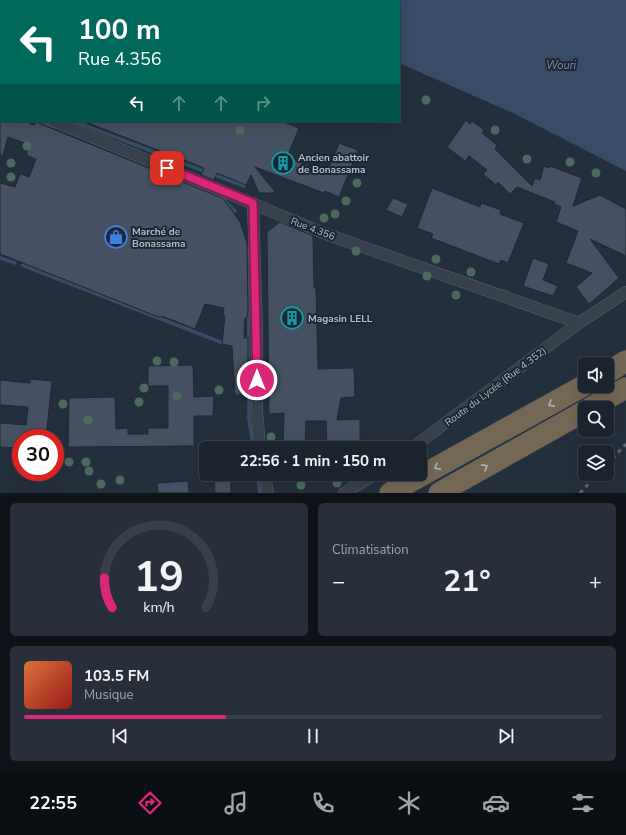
<!DOCTYPE html>
<html lang="fr">
<head>
<meta charset="utf-8">
<style>
  body { margin:0; font-family:"Nunito Sans",sans-serif; background:#282f3a; color:#f1f3f6; height:100vh; display:flex; flex-direction:column; font-size:15px; white-space:nowrap }
  * { box-sizing:border-box; margin:0 }
  p { font-size:13px; color:#a0a4aa }
  .icon { flex:none; width:22px; height:22px; fill:none; stroke:currentColor; stroke-width:2; stroke-linecap:round; stroke-linejoin:round }
  .map { position:relative; height:493px; overflow:hidden }
  .panel { display:flex; flex-direction:column; gap:10px; padding:10px; background:#0f1319; flex:1 }
  .panel>* { flex:none }
  .banner { position:absolute; left:0px; top:0px; width:400px; height:122px; box-shadow:0 4px 16px #0002,0 0 0 1px #39404a; background:#00695c; color:#fff; overflow:hidden }
  .controls { position:absolute; left:578px; top:357px; display:grid; gap:8px }
  .controls a { display:grid; place-items:center; width:36px; height:36px; border-radius:6px; background:#1b232e; box-shadow:0 4px 16px #0002,0 0 0 1px #39404a; font-size:20px }
  .speed { position:absolute; left:12px; top:429px; display:flex; gap:8px; font-size:20px; font-weight:700; text-align:center }
  .speed>* { display:grid; place-content:center; width:52px; height:52px; border-radius:50%; background:#1b232e; box-shadow:0 4px 16px #0002,0 0 0 1px #39404a; line-height:1 }
  .speed .limit { border:6px solid #d22; background:#fff; color:#111 }
  .pin { position:absolute; display:grid; place-items:center; width:34px; height:34px; color:#fff; margin:-17px; border-radius:8px; box-shadow:0 2px 6px #0006 }
  .me { position:absolute; width:44px; margin:-22px; rotate:0deg; stroke-linejoin:round; filter:drop-shadow(0 0 3px #0008) }
  .turn { display:flex; align-items:center; gap:14px; height:84px; padding:0 12px; font-size:18px }
  .turn .icon { width:52px; height:52px; stroke-width:2.5 }
  .turn b { display:block; font-size:28px; line-height:34px }
  .lanes { display:flex; align-items:center; height:38px; padding:0 12px; background:#0003; justify-content:center; gap:20px; direction:ltr }
  .lanes .off { opacity:.35 }
  .big { font-size:30px; font-weight:700; line-height:1.1 }
  .panel .widget { flex:1; display:flex; flex-direction:column; justify-content:center; gap:6px; min-width:0; padding:0 14px; border-radius:6px; background:#282f3a }
  .panel .dial { align-items:center; gap:0 }
  .dial svg { height:104px; overflow:visible; fill:none; stroke:#39404a; stroke-width:7; stroke-linecap:round; text-anchor:middle }
  .dial text { fill:#f1f3f6; stroke:none }
  .song { display:flex; align-items:center; gap:12px }
  .cover { width:48px; height:48px; border-radius:6px; background:linear-gradient(135deg,hsl(20 70% 55%),hsl(0 70% 35%)) }
  .played { height:4px; border-radius:2px; background:linear-gradient(90deg,#db2777 35%,#39404a 35%) }
  .keys { display:flex; justify-content:space-around; direction:ltr }
  .heat { display:flex; justify-content:space-between; align-items:center; font-size:22px; direction:ltr }
  .panel .tiles { flex:1; display:grid; gap:10px; grid-template-columns:1fr 1fr }
  .widget:last-child { grid-column:span 2 }
  .trip { position:absolute; left:199px; top:441px; width:228px; height:40px; border-radius:6px; background:#1b232e; box-shadow:0 4px 16px #0002,0 0 0 1px #39404a; font-weight:700; line-height:40px; text-align:center }
  .tab-bar { display:flex; height:64px; justify-content:space-around; align-items:center; background:#0b0e12; color:#a0a4aa }
  .tab-bar .icon { width:28px; height:28px }
  .tab-bar .current { color:#db2777 }
  .tab-bar b { font-size:18px; color:#f1f3f6 }
  .map>svg:first-child { display:block }
</style>
</head>
<body>
<div class="map">
<svg width="626" height="493" viewBox="0 0 626 493">
  <rect width="100%" height="100%" fill="#242f3e"/>
  <polygon fill="#394c67" points="245,0 626,0 626,171 513,113 399,63 399,1"/>
  <g fill="none" stroke-linecap="round" stroke-linejoin="round">
    <g stroke="#394c67" stroke-width="3.5">
      <polyline points="0,93 1,93"/>
      <polyline points="38,121 55,127"/>
      <polyline points="73,121 206,172"/>
      <polyline points="212,174 244,186"/>
      <polyline points="219,195 235,211"/>
      <polyline points="248,249 249,357"/>
      <polyline points="0,258 15,263"/>
      <polyline points="22,265 223,343"/>
      <polyline points="249,360 249,418 253,448"/>
      <polyline points="257,474 260,493"/>
    </g>
  </g>
  <g fill="#455162" stroke="#1f2835">
    <polygon points="466,120 470,124 472,121 484,130 482,133 497,145 495,149 532,186 535,178 540,180 544,166 549,168 550,166 582,178 573,206 600,195 626,209 626,256 590,239 619,278 589,304 576,287 592,273 566,263 578,231 556,222 561,207 554,204 555,202 517,187 510,194 498,182 496,185 483,174 487,170 469,156 465,161 447,147"/>
    <polygon points="0,121 24,121 34,125 36,122 222,198 226,202 240,222 247,243 248,310 247,318 245,318 244,338 248,338 248,395 235,395 232,346 222,344 225,316 223,315 224,308 205,304 195,329 162,316 161,318 0,254 0,183 15,187 20,174 29,177 36,159 26,155 30,145 8,137 3,155 0,155"/>
    <polygon points="83,121 282,121 299,128 287,157 327,173 339,143 358,150 339,197 325,191 324,193 255,167 276,193 259,193 251,175 246,185 217,173 214,180 201,175 204,168"/>
    <polygon points="432,188 480,207 481,203 501,210 500,214 524,223 508,263 501,260 499,264 431,238 433,234 417,228"/>
    <polygon points="393,198 408,204 402,217 386,210"/>
    <polygon points="280,222 313,236 314,288 316,288 318,369 354,368 355,397 341,398 337,420 360,419 360,443 333,445 332,443 327,443 326,421 306,421 305,448 283,448 284,413 269,414 267,232"/>
    <polygon points="533,258 549,264 543,280 558,286 553,296 523,286"/>
    <polygon points="193,365 194,397 214,396 213,416 194,416 194,446 68,447 69,398 115,397 116,429 128,428 128,434 148,434 148,428 168,428 168,386 148,386 148,366"/>
    <polygon points="30,379 52,381 46,438 20,438 19,448 0,447 0,423 26,425 28,407 0,405 0,380 30,383"/>
    <polygon points="214,474 231,474 231,493 215,493"/>
    <polygon points="188,481 189,493 158,493 157,483"/>
  </g>
  <g fill="none" stroke-linecap="round" stroke-linejoin="round">
    <g stroke="#565f6c" stroke-width="12">
      <g id="street">
        <polyline points="0,102 1,102"/>
        <polyline points="53,121 326,234 579,323"/>
        <polyline points="253,203 257,333 257,411 260,448"/>
        <polyline points="412,448 579,323 626,292"/>
        <polyline points="265,474 268,493"/>
        <polyline points="344,493 376,474"/>
      </g>
    </g>
    <g stroke="#434c59" stroke-width="22">
      <g id="highway">
        <polyline points="607,373 626,361"/>
        <polyline points="590,408 626,388"/>
        <polyline points="390,493 585,385"/>
        <polyline points="439,493 585,411"/>
      </g>
    </g>
    <use href="#street" stroke="#38414e" stroke-width="11"/>
    <use href="#highway" stroke="#746855" stroke-width="21"/>
    <g stroke="#5a6575" stroke-width="3" stroke-dasharray="4 4" stroke-linecap="butt">
      <polyline points="607,464 626,444"/>
      <polyline points="580,493 598,474"/>
    </g>
  </g>
  <g fill="#4b6a5d">
    <circle cx="426" cy="100" r="4.5"/>
    <circle cx="240" cy="130" r="4.5"/>
    <circle cx="495" cy="130" r="4.5"/>
    <circle cx="27" cy="146" r="4.5"/>
    <circle cx="527" cy="159" r="4.5"/>
    <circle cx="570" cy="162" r="4.5"/>
    <circle cx="11" cy="163" r="4.5"/>
    <circle cx="596" cy="173" r="4.5"/>
    <circle cx="11" cy="177" r="4.5"/>
    <circle cx="357" cy="183" r="4.5"/>
    <circle cx="346" cy="201" r="4.5"/>
    <circle cx="335" cy="214" r="4.5"/>
    <circle cx="324" cy="218" r="4.5"/>
    <circle cx="356" cy="251" r="4.5"/>
    <circle cx="436" cy="259" r="4.5"/>
    <circle cx="471" cy="272" r="4.5"/>
    <circle cx="427" cy="276" r="4.5"/>
    <circle cx="456" cy="295" r="4.5"/>
    <circle cx="157" cy="361" r="4.5"/>
    <circle cx="174" cy="362" r="4.5"/>
    <circle cx="144" cy="388" r="4.5"/>
    <circle cx="219" cy="390" r="4.5"/>
    <circle cx="177" cy="396" r="4.5"/>
    <circle cx="139" cy="402" r="4.5"/>
    <circle cx="63" cy="404" r="4.5"/>
    <circle cx="88" cy="420" r="4.5"/>
    <circle cx="271" cy="437" r="4.5"/>
    <circle cx="69" cy="462" r="4.5"/>
    <circle cx="86" cy="462" r="4.5"/>
    <circle cx="89" cy="471" r="4.5"/>
    <circle cx="120" cy="480" r="4.5"/>
    <circle cx="337" cy="483" r="4.5"/>
    <circle cx="101" cy="484" r="4.5"/>
    <circle cx="301" cy="485" r="4.5"/>
  </g>
  <defs><path id="oneway-chevron" d="M-2-3.5L2.5 0L-2 3.5" fill="none" stroke-width="1.6" stroke-linecap="round" stroke-linejoin="round"/></defs>
  <g stroke="#aeb4bd">
    <use href="#oneway-chevron" transform="translate(551 404) rotate(151)"/>
    <use href="#oneway-chevron" transform="translate(437 467) rotate(151)"/>
    <use href="#oneway-chevron" transform="translate(485 467) rotate(-29)"/>
  </g>
  <g fill="none" stroke-linecap="round" stroke-linejoin="round">
    <g stroke="#8e194d" stroke-width="10">
      <polyline id="route" points="167,168 253,203 257,380"/>
    </g>
    <use href="#route" stroke="#db2777" stroke-width="7"/>
  </g>
  <defs>
    <g id="building-ring" transform="scale(1.15)"><circle r="9.5" fill="#1d2633" stroke="#0f9aa8" stroke-width="1.5"/><path d="M-4-6H4V6H1V3H-1V6H-4ZM-2.5-4.3h1.7v1.8h-1.7ZM.8-4.3h1.7v1.8H.8ZM-2.5-1h1.7V.8h-1.7ZM.8-1h1.7V.8H.8Z" fill="#0f9aa8"/></g>
    <g id="shop-ring" transform="scale(1.15)"><circle r="9.5" fill="#1d2633" stroke="#3f7fe0" stroke-width="1.5"/><path d="M-5-2.5h2.3a2.7 3.5 0 0 1 5.4 0H5L5.5 6h-11ZM-1.5-2.5h3a1.5 2.3 0 0 0-3 0Z" fill="#3f7fe0"/></g>
  </defs>
  <g fill-rule="evenodd">
    <use href="#building-ring" x="283" y="163"/>
    <use href="#shop-ring" x="116" y="237"/>
    <use href="#building-ring" x="292" y="318"/>
  </g>
  <g text-anchor="middle" stroke-width="4" stroke-linejoin="round" paint-order="stroke">
    <g font-size="10" font-weight="bold" fill="#b4bcc9" stroke="#1d2633" text-anchor="start">
      <text x="298" y="161">Ancien abattoir<tspan x="298" dy="12">de Bonassama</tspan></text>
      <text x="132" y="235">Marché de<tspan x="132" dy="12">Bonassama</tspan></text>
      <text x="308" y="322">Magasin LELL</text>
    </g>
    <g font-size="10" fill="#b4bcc9" stroke="#1d2633">
      <text transform="translate(313 228) rotate(21)" y="4">Rue 4.356</text>
      <text transform="translate(495 386) rotate(-37)" y="4">Route du Lycée (Rue 4.352)</text>
    </g>
    <g font-size="11" font-style="italic" fill="#7c92b1" stroke="#1d2633">
      <text x="561" y="69">Wouri</text>
    </g>
  </g>
</svg>
<div class="controls">
<a><svg class="icon" aria-label="sound" viewBox="0 0 24 24"><path d="M4 9h4l5-4v14l-5-4H4zM17 9q2 3 0 6"/></svg></a>
<a><svg class="icon" aria-label="search" viewBox="0 0 24 24"><circle cx="10" cy="10" r="6"/><path d="M15 15l6 6"/></svg></a>
<a><svg class="icon" aria-label="layers" viewBox="0 0 24 24"><path d="M12 4l9 5-9 5-9-5zM3 14l9 5 9-5"/></svg></a>
</div>
<div class="speed"><div class="limit">30</div></div>
<div class="pin" style="left:167px;top:168px;background:#d93025"><svg class="icon" aria-label="arrive" viewBox="0 0 24 24"><path d="M6 21V4h12l-3 4 3 4H6"/></svg></div>
<svg class="me" style="left:257px;top:380px" viewBox="-20 -20 40 40"><circle r="17" fill="#db2777" stroke="#fff" stroke-width="3"/><path d="M0-11L8 9 0 5-8 9z" fill="#fff"/></svg>
<div class="trip">22:56 · 1 min · 150 m</div>
<div class="banner">
<div class="turn"><svg class="icon" aria-label="left" viewBox="0 0 24 24"><path d="M17 20v-9H6M10 6l-5 5 5 5"/></svg><div><b>100 m</b>Rue 4.356</div></div>
<div class="lanes"><svg class="icon" aria-label="left" viewBox="0 0 24 24"><path d="M17 20v-9H6M10 6l-5 5 5 5"/></svg><svg class="icon off" aria-label="ahead" viewBox="0 0 24 24"><path d="M12 20V5M6 11l6-6 6 6"/></svg><svg class="icon off" aria-label="ahead" viewBox="0 0 24 24"><path d="M12 20V5M6 11l6-6 6 6"/></svg><svg class="icon off" aria-label="right" viewBox="0 0 24 24"><path d="M7 20v-9h11M14 6l5 5-5 5"/></svg></div>
</div>
</div>
<section class="panel">
<div class="tiles">
<div class="widget dial"><svg viewBox="0 0 100 80">
<path d="M14 69A42 42 0 1 1 86 69"/>
<path d="M14 69A42 42 0 0 1 8 46" stroke="#db2777"/>
<text x="50" y="56" font-size="32" font-weight="700">19</text>
<text x="50" y="72" font-size="11">km/h</text>
</svg></div>
<div class="widget"><p>Climatisation</p>
<div class="heat"><a>−</a><b class="big">21°</b><a>+</a></div>
</div>
<div class="widget">
<div class="song"><i class="cover"></i><div><b>103.5 FM</b><p>Musique</p></div></div>
<div class="played"></div>
<div class="keys"><svg class="icon" aria-label="previous" viewBox="0 0 24 24"><path d="M18 5L8 12l10 7zM5 5v14"/></svg><svg class="icon" aria-label="pause" viewBox="0 0 24 24"><path d="M8 5v14M16 5v14"/></svg><svg class="icon" aria-label="next" viewBox="0 0 24 24"><path d="M6 5l10 7-10 7zM19 5v14"/></svg></div>
</div>
</div>
</section>
<nav class="tab-bar">
<b>22:55</b>
<svg class="icon current" aria-label="directions" viewBox="0 0 24 24"><path d="M12 3l9 9-9 9-9-9zM9 14v-3h6M13 9l2 2-2 2"/></svg>
<svg class="icon" aria-label="music" viewBox="0 0 24 24"><path d="M9 18V5l10-2v13"/><circle cx="6" cy="18" r="3"/><circle cx="16" cy="16" r="3"/></svg>
<svg class="icon" aria-label="phone" viewBox="0 0 24 24"><path d="M5 4h4l2 5-3 2q2 4 5 5l2-3 5 2v4C11 20 4 13 5 4z"/></svg>
<svg class="icon" aria-label="climate" viewBox="0 0 24 24"><path d="M12 3v18M4 7l16 10M4 17L20 7"/></svg>
<svg class="icon" aria-label="car" viewBox="0 0 24 24"><path d="M5 17H2v-5l4-1 3-4h7l3 4 3 1v5h-3M9 17h6M6 11h13"/><circle cx="7" cy="17" r="2"/><circle cx="17" cy="17" r="2"/></svg>
<svg class="icon" aria-label="filters" viewBox="0 0 24 24"><path d="M4 7h16M4 17h16"/><circle cx="9" cy="7" r="2"/><circle cx="15" cy="17" r="2"/></svg>
</nav>
</body>
</html>
